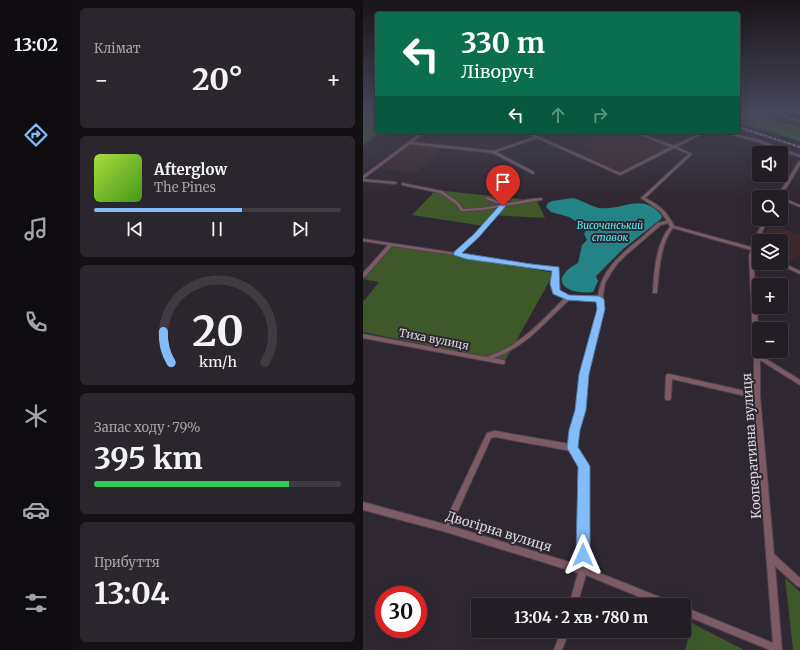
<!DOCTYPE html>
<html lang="uk">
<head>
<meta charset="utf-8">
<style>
  body { margin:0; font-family:Merriweather,serif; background:#2b262d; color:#f1f3f6; height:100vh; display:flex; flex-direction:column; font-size:15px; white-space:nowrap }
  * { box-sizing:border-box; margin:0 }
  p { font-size:13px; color:#a3a2a7 }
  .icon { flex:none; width:22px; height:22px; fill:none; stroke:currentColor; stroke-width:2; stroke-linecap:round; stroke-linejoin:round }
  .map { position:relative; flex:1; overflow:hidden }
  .drawer { display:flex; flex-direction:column; gap:8px; padding:8px; background:#131014; width:291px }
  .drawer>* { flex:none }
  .hud { position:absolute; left:12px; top:12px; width:365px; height:122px; border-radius:4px; box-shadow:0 4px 16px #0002,0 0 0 1px #403b42; background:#0b6e4f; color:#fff; overflow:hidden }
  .controls { position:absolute; left:389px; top:146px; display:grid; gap:8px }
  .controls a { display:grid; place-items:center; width:36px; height:36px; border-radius:4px; background:#231d25; box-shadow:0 4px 16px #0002,0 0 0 1px #403b42; font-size:20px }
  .speed { position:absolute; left:12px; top:586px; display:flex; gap:8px; font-size:20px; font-weight:700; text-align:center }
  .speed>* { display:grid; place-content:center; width:52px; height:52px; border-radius:50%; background:#231d25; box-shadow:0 4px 16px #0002,0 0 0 1px #403b42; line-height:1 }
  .speed .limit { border:6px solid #d22; background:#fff; color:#111 }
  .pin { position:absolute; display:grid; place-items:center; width:34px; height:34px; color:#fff; margin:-41px -17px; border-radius:50% 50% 50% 0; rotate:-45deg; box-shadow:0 0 4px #0007 }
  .pin .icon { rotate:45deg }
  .me { position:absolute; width:44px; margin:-22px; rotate:0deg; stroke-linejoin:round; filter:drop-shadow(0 0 3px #0008) }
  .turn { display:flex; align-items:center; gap:14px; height:84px; padding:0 20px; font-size:18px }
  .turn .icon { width:52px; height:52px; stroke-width:2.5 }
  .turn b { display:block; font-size:28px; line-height:34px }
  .lanes { display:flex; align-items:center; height:38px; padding:0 20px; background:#0003; justify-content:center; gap:20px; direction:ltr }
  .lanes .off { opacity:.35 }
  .big { font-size:30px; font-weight:700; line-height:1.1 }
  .drawer .widget { flex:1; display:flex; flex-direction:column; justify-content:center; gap:6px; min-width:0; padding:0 14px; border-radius:6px; background:#2b262d }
  .drawer .dial { align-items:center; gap:0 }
  .dial svg { height:104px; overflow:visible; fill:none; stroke:#403b42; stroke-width:7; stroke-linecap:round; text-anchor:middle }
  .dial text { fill:#f1f3f6; stroke:none }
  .song { display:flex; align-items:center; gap:12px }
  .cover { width:48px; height:48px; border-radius:6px; background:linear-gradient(135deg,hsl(80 70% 55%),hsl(100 70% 35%)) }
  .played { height:4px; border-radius:2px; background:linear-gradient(90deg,#82bcfa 60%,#403b42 60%) }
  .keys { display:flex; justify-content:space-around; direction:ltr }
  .heat { display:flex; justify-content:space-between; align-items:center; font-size:22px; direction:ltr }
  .charge { height:6px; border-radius:3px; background:linear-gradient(90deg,#34c759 79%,#403b42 0) }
  .trip { position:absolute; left:108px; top:598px; width:220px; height:40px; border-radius:4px; background:#231d25; box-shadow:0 4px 16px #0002,0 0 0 1px #403b42; font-weight:700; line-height:40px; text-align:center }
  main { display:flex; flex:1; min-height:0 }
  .menu { display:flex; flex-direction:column; width:72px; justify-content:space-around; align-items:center; background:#0e0c0f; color:#a3a2a7 }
  .menu .icon { width:28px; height:28px }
  .menu .selected { color:#82bcfa }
  .menu b { font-size:18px; color:#f1f3f6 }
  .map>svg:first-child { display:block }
</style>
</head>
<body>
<main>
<nav class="menu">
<b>13:02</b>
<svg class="icon selected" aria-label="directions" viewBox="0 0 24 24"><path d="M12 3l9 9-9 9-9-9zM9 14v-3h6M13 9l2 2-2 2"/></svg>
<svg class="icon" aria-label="music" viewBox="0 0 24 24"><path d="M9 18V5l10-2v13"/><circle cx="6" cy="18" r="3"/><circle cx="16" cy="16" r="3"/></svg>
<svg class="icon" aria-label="phone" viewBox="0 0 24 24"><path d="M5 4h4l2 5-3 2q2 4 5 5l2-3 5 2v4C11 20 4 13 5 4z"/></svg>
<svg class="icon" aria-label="climate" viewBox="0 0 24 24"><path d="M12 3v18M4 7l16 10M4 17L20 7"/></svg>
<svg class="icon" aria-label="car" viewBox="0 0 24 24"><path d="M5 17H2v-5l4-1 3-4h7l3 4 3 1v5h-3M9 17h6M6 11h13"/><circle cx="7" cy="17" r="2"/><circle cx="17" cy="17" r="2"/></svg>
<svg class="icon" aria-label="filters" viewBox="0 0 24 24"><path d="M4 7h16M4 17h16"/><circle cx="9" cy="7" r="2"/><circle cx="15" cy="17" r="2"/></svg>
</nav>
<section class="drawer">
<div class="widget"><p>Клімат</p>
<div class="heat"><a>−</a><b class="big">20°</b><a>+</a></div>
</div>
<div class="widget">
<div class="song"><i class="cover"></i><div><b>Afterglow</b><p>The Pines</p></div></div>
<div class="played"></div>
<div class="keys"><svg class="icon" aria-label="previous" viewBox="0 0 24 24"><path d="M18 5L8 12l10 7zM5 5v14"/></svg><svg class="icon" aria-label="pause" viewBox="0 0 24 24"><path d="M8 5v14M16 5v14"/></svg><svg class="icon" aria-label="next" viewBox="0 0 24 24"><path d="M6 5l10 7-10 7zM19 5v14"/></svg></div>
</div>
<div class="widget dial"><svg viewBox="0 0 100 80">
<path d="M14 69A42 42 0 1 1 86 69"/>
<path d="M14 69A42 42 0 0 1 8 45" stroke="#82bcfa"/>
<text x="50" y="56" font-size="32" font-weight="700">20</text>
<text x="50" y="72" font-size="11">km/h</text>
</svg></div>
<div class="widget"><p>Запас ходу · 79%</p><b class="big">395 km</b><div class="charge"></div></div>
<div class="widget"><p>Прибуття</p><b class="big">13:04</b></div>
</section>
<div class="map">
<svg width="437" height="650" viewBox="0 0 437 650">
  <rect width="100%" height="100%" fill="#2f2731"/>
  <g fill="#3f2b2e">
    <polygon points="226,132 232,134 237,132 270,132 311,147 257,173 217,155 228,150 218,146 230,141 217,135"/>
    <polygon points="48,145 80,148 53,172 17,169"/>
    <polygon points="407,223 437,235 437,256 435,255 425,263 418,260 418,241 398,241"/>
  </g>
  <g fill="#3e582a">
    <polygon points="0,110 14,110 14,132 19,132 0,145"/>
    <path d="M375,110C399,110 401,117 421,123C427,125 432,124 437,127V141L380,124L375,121Z"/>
    <polygon points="73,190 174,201 182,218 128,215 121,226 49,215"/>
    <polygon points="28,244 94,254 191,273 142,361 0,332 0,302 16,282 0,279 0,276"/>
    <polygon points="422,578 437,592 437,650 430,650"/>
    <polygon points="329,623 381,650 322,650"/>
  </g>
  <path fill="#248385" d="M210,198C219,200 227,206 236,208C261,211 279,191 299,216L298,219L260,249L233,276L235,281L230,292C204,296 183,280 215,263L219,245L224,240L221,234L224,228L206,217L188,212L183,207L185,203L189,201Z"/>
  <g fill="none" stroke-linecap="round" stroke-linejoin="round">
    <polyline stroke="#248385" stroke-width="1" points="375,112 437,140"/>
    <g stroke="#4b434c" stroke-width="2">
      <g id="street">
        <polygon points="405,110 408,110 437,121 437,123"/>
        <rect x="435" y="110" width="2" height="1"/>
        <path d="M59,132H62L49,142L131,151L171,137L162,132H165L257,173L308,147L270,132H273L311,146L340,132H343L313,147L329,154L282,198C296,205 305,212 311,226L388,247L401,219H405L392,248L396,250V253L391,251L390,256L397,355L437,380V385L397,360V396L411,554L437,578V587L434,586L412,566L419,650H407L321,615V607L410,643L391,398L309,379L308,398L307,400H303L302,398L303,376L304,374H306L391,393V356L386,256L388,250L310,228C297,243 296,273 294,292V293H290V292C291,272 293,243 307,227L305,223L298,225L263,255L254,264L248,273L242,283L240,295V309L224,374L220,410L214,430L213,447L224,466V568L309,602L310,605H296L223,575L214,605H206L215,573L83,532L0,510V502L81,524L124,433L132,431L207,444L208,430L214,410L218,374L236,309L235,301L206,300C181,323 164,346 131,358L141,360L142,362L141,364H139L0,338V334L123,357C135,353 146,348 156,340C173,329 187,312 202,298L191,292L189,284L191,270L168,268L103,258L93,255L29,246L2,277H0V273L25,245L0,241V239L93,253L113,234L137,207L119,210L99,211H98L93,204L77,193L39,185V183L79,191L95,202L100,209L119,208L142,204L133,203L123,199L122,198L124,197L135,201L144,202L146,203L168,199L179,198V200H178L142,206L115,236L97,254L104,256L168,266L195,268V269L193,284L195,291L206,296L235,297C237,271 259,253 278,238C284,233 289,227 295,223C298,222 302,221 304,221L297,211L278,198L326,154L311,148L257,175L174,138L133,152L171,172V174H170L130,153L47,144L0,179V176ZM132,437L208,451L218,467L216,565L88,526L128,438Z"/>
        <polygon points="358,132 362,132 397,140 437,155 437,157 395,142"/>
        <polygon points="436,161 437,161 437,165 418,197 414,197"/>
        <polygon points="0,179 32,182 34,183 32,184 0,181"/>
        <polygon points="418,197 437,205 437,207 418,199"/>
        <polygon points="418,262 437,271 437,274 416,264 416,263 418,263"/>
        <polygon points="198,631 206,631 199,650 191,650"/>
      </g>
    </g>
    <use href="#street" fill="#7d5b65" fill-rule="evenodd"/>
    <g stroke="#989299" stroke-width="2">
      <polyline id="rail" points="375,127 437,147"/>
    </g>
    <use href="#rail" stroke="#2f2731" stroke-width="1" stroke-dasharray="2.5" stroke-linecap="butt"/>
  </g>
  <linearGradient id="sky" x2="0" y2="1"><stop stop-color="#1a151b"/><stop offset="0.55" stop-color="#47475a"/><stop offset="1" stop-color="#47475a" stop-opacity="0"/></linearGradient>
  <rect width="437" height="201" fill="url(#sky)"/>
  <polygon fill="#82bcfa" stroke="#547aa2" points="137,205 143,206 116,237 99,253 168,264 196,267 197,290 206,295 236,296 241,299 242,309 226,374 223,410 217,430 215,447 227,466 227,555 225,560 220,562 215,560 213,555 215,467 204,448 206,430 212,410 216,374 234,309 233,302 204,300 190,294 187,284 189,271 103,259 91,255 91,252 111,234"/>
  <g text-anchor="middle" stroke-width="4" stroke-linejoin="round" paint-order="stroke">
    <g font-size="10" font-style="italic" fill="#4af5f9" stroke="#2f2731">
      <text x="247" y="229">Височанський<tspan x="247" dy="12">ставок</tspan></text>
    </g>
    <g font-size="11" fill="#dbd6dc" stroke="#2f2731">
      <text transform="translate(71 339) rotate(11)" y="4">Тиха вулиця</text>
    </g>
    <g font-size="13" fill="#dbd6dc" stroke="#2f2731">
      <text transform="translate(388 446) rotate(-94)" y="5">Кооперативна вулиця</text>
      <text transform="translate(136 531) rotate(17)" y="5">Двогірна вулиця</text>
    </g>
  </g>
</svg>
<div class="controls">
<a><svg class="icon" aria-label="sound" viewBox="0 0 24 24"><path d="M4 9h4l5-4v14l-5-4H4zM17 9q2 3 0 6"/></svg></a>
<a><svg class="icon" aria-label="search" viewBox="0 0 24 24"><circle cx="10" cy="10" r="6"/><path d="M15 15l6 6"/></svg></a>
<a><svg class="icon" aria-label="layers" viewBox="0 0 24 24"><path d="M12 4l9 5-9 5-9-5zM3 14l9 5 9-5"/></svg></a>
<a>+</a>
<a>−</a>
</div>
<div class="speed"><div class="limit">30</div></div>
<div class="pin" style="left:140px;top:206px;background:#d93025"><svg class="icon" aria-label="arrive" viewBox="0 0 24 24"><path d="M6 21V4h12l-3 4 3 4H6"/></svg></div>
<svg class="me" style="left:220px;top:555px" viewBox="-20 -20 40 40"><path d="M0-17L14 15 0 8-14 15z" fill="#82bcfa" stroke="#fff" stroke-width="4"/></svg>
<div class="trip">13:04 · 2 хв · 780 m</div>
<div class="hud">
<div class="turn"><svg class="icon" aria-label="left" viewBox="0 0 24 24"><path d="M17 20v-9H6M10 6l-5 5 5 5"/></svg><div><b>330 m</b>Ліворуч</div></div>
<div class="lanes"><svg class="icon" aria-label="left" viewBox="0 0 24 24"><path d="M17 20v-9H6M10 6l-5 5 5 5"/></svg><svg class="icon off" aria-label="ahead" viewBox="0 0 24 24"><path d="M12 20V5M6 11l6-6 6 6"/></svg><svg class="icon off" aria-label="right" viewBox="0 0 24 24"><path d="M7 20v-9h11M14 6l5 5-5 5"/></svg></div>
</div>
</div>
</main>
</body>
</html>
